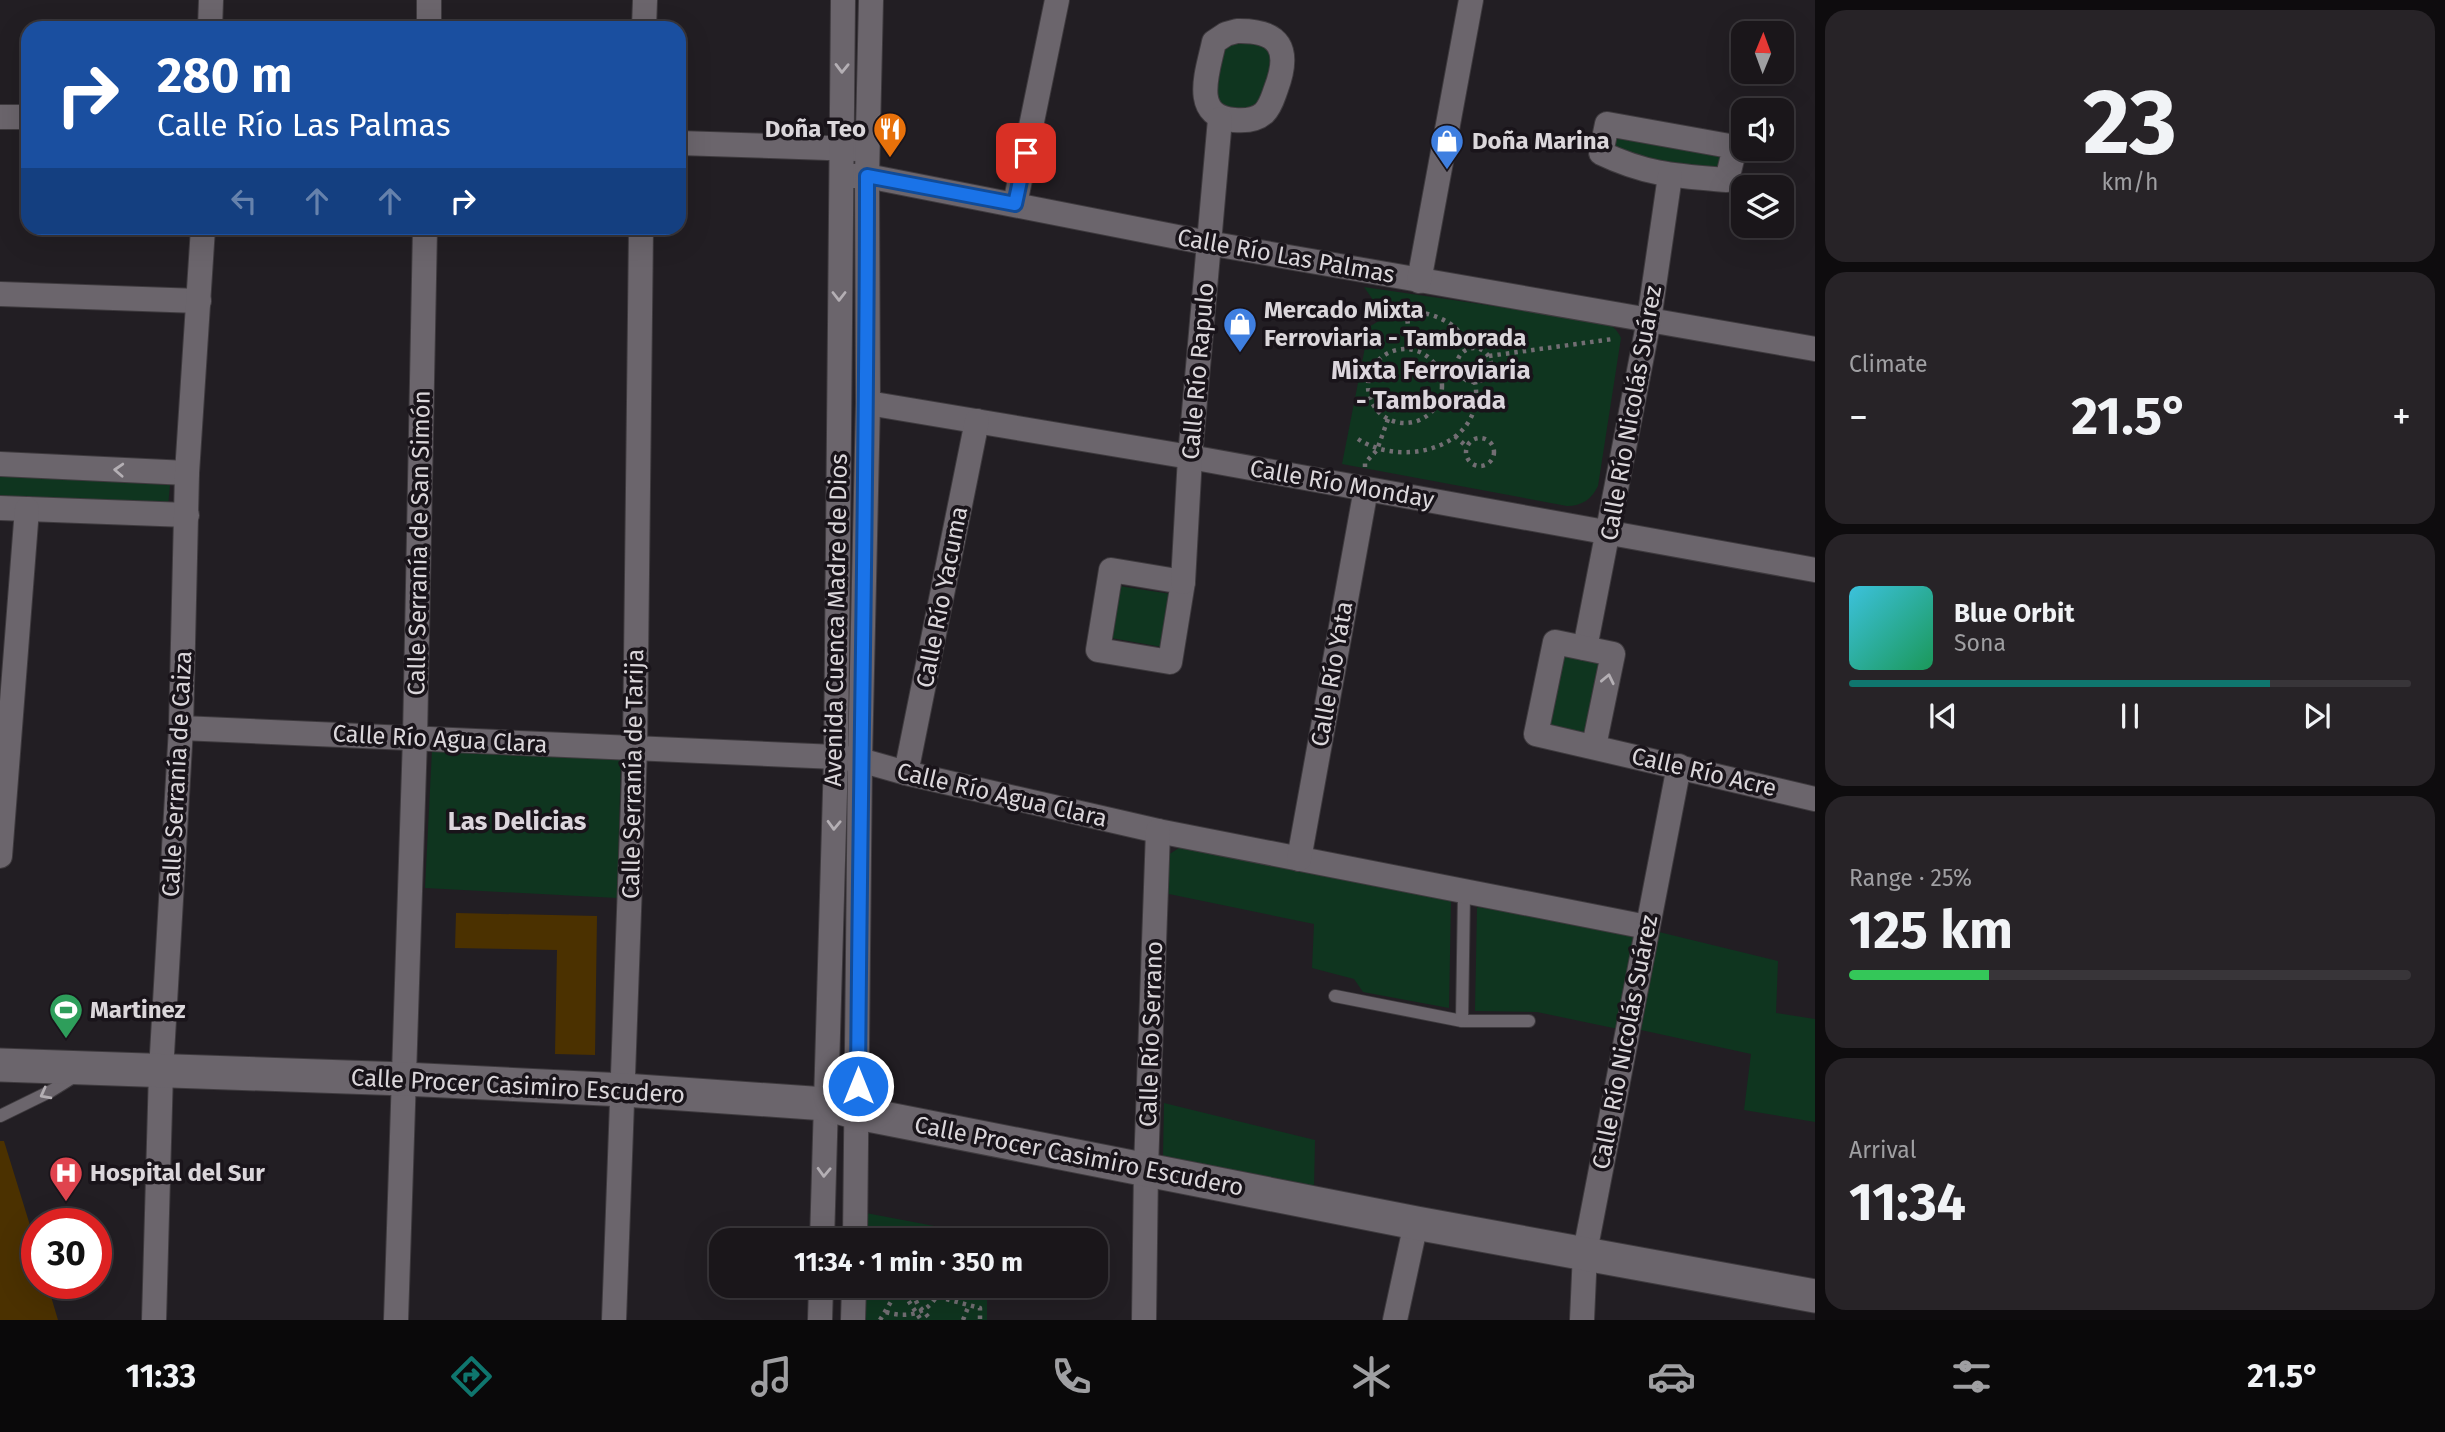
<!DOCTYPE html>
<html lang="en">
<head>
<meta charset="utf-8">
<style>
  body { margin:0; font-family:"Fira Sans",sans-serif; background:#272327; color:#f1f3f6; height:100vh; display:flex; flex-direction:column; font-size:26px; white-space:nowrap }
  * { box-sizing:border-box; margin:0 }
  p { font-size:23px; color:#9f9fa2 }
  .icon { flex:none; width:38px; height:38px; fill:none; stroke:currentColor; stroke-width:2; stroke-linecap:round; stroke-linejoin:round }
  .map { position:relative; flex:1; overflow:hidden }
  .drawer { display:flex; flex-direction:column; gap:10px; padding:10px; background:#0e0c0e; width:630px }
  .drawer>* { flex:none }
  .top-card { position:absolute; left:21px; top:21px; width:665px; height:214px; border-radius:21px; box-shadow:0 7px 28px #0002,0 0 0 2px #383539; background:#1a4fa0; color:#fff; overflow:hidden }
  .needle { width:46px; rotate:1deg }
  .controls { position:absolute; left:1731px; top:21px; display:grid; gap:14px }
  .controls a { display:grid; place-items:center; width:63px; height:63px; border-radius:14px; background:#1a161a; box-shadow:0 7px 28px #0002,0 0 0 2px #383539; font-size:35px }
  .speed { position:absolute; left:21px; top:1208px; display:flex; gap:14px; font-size:35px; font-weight:700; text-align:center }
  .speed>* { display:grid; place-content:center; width:91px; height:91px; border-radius:50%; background:#1a161a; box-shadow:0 7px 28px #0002,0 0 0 2px #383539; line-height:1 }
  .speed .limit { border:10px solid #d22; background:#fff; color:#111 }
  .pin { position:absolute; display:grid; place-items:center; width:60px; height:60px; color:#fff; margin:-30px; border-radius:14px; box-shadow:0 4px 10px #0006 }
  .me { position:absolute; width:77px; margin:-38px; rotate:0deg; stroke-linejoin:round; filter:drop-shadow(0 0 5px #0008) }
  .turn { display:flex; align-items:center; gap:24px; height:147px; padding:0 21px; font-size:32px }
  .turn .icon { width:91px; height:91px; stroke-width:2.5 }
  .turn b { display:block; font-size:49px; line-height:60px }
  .lanes { display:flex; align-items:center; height:66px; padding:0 21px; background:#0003; justify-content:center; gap:35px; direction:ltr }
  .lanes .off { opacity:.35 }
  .big { font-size:52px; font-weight:700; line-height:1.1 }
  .drawer .widget { flex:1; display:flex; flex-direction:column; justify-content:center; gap:10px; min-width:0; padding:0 24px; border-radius:21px; background:#272327 }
  .drawer .dial { align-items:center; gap:0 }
  .dial b { font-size:91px; line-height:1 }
  .song { display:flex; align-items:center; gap:21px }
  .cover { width:84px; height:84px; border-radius:10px; background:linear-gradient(135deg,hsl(190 70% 55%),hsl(150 70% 35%)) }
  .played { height:7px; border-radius:4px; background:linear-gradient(90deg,#0f766e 75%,#383539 75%) }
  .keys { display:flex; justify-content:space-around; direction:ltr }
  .heat { display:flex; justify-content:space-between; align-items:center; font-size:38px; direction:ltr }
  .charge { height:10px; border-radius:5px; background:linear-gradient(90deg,#34c759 25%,#383539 0) }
  .trip { position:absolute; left:709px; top:1228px; width:399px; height:70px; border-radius:21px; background:#1a161a; box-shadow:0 7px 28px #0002,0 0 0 2px #383539; font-weight:700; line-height:70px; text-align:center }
  .dock { display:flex; height:112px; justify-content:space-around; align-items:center; background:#0a090a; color:#9f9fa2 }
  .dock .icon { width:49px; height:49px }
  .dock .current { color:#0f766e }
  .dock b { font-size:32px; color:#f1f3f6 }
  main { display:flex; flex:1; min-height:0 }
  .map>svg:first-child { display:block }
</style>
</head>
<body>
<main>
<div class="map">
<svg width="1815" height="1320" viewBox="0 0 1815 1320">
  <rect width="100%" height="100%" fill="#221e23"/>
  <g fill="#0f351f">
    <polygon points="1236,38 1267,42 1275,60 1258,108 1224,111 1213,86 1220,46"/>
    <polygon points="1614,133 1726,153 1721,173 1669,168 1610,149"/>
    <path d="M1364,287L1602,322C1612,325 1617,329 1621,338L1598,486C1592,499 1582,506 1567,506L1342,464L1369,327L1385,317Z"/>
    <polygon points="0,476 170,485 168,506 0,496"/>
    <polygon points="1119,586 1171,594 1162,647 1111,638"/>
    <polygon points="1561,653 1605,662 1589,735 1545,725"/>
    <polygon points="432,750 621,757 617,898 425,888"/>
    <polygon points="1182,846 1451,900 1449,1008 1363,992 1354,979 1312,968 1314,924 1164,893 1168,855"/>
    <polygon points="1477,907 1637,932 1618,1029 1537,1012 1475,1011"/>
    <polygon points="1659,932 1778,961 1776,1013 1815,1019 1815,1122 1744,1110 1751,1054 1641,1030"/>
    <polygon points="1164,1103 1315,1140 1314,1188 1163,1156"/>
    <polygon points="866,1213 987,1236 987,1241 865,1241"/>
    <polygon points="864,1286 987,1286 987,1320 863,1320"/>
  </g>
  <g fill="#4b3100">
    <polygon points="456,913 597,916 595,1055 555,1054 557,950 455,948"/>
    <polygon points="0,1141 4,1141 37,1248 37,1283 47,1283 58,1320 0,1320"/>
  </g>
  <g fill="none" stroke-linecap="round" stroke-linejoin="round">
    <g stroke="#3e3a3e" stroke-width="14">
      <g id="service">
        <polyline points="1335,996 1462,1021 1529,1021"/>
        <polyline points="1462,1021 1464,893"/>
        <polyline points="0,1116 51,1091 75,1076"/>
      </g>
    </g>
    <g stroke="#3e3a3e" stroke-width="26">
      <g id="minor">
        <polyline points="210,28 211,0"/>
        <polyline points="429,28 429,0"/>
        <polyline points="644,28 645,0"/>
        <path d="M1237,31C1280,30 1291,49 1276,89C1273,97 1271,106 1264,113C1256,120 1244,121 1234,120C1190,116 1208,71 1214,42L1226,34Z"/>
        <polyline points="0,117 28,117"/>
        <path d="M1607,124L1735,147L1727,180C1677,176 1647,175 1601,153Z"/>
        <polyline points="679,143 857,149"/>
        <polyline points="852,176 867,176 1208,243 1815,349"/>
        <polyline points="1015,204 1057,0"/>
        <polyline points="1419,281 1471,0"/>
        <polyline points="0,294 199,301"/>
        <polyline points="868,403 1190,457 1815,570"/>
        <polyline points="0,464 187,473"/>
        <polyline points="0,508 187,515"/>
        <polygon points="1111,570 1183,582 1170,662 1098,650"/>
        <polyline points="1183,582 1190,457 1220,119"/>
        <polyline points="1585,648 1649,320 1670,176"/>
        <polyline points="181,728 836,757 860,760 906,773 1158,831 1647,927"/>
        <polyline points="1594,746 1613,654 1555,642 1536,734 1815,799"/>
        <polyline points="906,773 977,421"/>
        <polyline points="0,856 27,509"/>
        <polyline points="1299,859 1366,489"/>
        <polyline points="822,1241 836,757 843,0"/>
        <polyline points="855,1241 860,760 868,403 867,176 871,0"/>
        <polyline points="154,1320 161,1071 181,728 187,473 203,228"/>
        <polyline points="396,1320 415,738 425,228"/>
        <polyline points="614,1320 635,748 641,228"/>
        <polyline points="820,1320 821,1286"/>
        <polyline points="853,1320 854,1286"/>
        <polyline points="1144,1320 1146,1168 1158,831"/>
        <polyline points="1395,1320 1416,1223"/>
        <polyline points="1582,1320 1585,1252 1679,766"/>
      </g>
    </g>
    <g stroke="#3e3a3e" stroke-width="35">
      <polyline id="secondary" points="0,1065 404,1079 624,1090 826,1104 858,1113 1416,1223 1815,1296"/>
    </g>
    <g stroke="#726e73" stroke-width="4.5" stroke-dasharray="3.5 5" stroke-linecap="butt">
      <path d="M1392,310C1417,309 1463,317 1466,349"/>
      <circle cx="1474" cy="365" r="17"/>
      <polyline points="1409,349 1407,310 1411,299"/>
      <circle cx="1405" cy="386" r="37"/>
      <polyline points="1489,356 1613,339"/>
      <polyline points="1455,436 1467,447"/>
      <circle cx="1480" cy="452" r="14"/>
      <path d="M1358,439C1403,469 1487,447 1475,382"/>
      <polyline points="1365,467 1365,463 1377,450 1388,419"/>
      <polyline points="912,1293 918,1305 931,1320"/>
      <polyline points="904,1294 921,1320"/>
      <polyline points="911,1294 918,1286"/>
      <polyline points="938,1297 980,1308 980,1320"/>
      <path d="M886,1312C910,1320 935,1311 940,1286"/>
      <polyline points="880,1320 898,1290"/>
      <polyline points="963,1320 969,1305"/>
    </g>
    <use href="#service" stroke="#6b656c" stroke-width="12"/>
    <use href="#minor" stroke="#6b656c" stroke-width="24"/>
    <use href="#secondary" stroke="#6b656c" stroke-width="33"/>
  </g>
  <defs><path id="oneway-chevron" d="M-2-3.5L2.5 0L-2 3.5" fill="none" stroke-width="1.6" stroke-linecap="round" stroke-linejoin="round" transform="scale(1.75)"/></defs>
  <g stroke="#b4afb4">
    <use href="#oneway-chevron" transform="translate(842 68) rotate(91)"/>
    <use href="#oneway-chevron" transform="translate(839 296) rotate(90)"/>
    <use href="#oneway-chevron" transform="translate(119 470) rotate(-177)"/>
    <use href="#oneway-chevron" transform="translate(1608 679) rotate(-78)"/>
    <use href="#oneway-chevron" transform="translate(834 825) rotate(92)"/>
    <use href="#oneway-chevron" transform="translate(45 1094) rotate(152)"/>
    <use href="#oneway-chevron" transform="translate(824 1172) rotate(92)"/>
  </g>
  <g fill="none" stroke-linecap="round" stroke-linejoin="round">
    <g stroke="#114b97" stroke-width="18">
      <path id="route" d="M858,1086C860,782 867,479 867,176L1015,204L1026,153"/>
    </g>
    <use href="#route" stroke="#1a73e8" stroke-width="12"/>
  </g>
  <defs>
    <g id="restaurant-pin" transform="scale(1.75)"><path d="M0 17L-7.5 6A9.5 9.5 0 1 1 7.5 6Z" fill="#e8710a" stroke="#19141a"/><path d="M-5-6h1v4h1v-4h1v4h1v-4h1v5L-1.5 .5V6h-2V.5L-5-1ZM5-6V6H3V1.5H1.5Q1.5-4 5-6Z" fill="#fff"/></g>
    <g id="shop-pin" transform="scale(1.75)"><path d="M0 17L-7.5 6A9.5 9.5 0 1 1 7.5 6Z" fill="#3f7fe0" stroke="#19141a"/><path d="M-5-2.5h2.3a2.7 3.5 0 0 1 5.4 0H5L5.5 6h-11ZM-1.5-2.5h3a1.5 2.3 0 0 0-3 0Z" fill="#fff"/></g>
    <g id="stadium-pin" transform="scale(1.75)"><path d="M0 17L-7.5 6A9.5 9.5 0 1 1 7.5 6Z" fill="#2e9e5b" stroke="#19141a"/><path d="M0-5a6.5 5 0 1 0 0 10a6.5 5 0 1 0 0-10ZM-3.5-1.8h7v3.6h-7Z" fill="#fff"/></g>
    <g id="hospital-pin" transform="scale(1.75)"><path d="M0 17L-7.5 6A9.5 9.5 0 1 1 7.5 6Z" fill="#e0444e" stroke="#19141a"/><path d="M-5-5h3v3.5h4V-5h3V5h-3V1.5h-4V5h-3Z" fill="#fff"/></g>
  </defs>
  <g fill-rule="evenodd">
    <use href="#restaurant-pin" x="890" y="129"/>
    <use href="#shop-pin" x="1447" y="141"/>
    <use href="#shop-pin" x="1240" y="324"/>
    <use href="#stadium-pin" x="66" y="1010"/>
    <use href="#hospital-pin" x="66" y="1173"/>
  </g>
  <g text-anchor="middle" stroke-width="7" stroke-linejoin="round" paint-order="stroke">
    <g font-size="24" font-weight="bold" fill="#dbd7db" stroke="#19141a" text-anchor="start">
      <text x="866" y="137" text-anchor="end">Doña Teo</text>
      <text x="1472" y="149">Doña Marina</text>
      <text x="1264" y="318">Mercado Mixta<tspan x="1264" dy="28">Ferroviaria - Tamborada</tspan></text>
      <text x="90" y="1018">Martinez</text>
      <text x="90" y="1181">Hospital del Sur</text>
    </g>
    <g font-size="24" fill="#dbd7db" stroke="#19141a">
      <text transform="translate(1286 256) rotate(10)" y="8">Calle Río Las Palmas</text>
      <text transform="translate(1198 371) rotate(-85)" y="8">Calle Río Rapulo</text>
      <text transform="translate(1631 413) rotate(-80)" y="8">Calle Río Nicolás Suárez</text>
      <text transform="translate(1342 484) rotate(10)" y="8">Calle Río Monday</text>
      <text transform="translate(419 543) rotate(-89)" y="8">Calle Serranía de San Simón</text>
      <text transform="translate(942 597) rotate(-79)" y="8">Calle Río Yacuma</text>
      <text transform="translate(836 620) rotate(-89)" y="8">Avenida Cuenca Madre de Dios</text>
      <text transform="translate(1332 674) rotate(-80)" y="8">Calle Río Yata</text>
      <text transform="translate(440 739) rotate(3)" y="8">Calle Río Agua Clara</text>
      <text transform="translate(1704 772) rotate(13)" y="8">Calle Río Acre</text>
      <text transform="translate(177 774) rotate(-87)" y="8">Calle Serranía de Caiza</text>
      <text transform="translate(633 774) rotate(-89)" y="8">Calle Serranía de Tarija</text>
      <text transform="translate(1002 795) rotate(13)" y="8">Calle Río Agua Clara</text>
      <text transform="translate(1151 1034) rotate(-88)" y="8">Calle Río Serrano</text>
      <text transform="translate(1625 1042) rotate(-79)" y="8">Calle Río Nicolás Suárez</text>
      <text transform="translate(518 1086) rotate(3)" y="8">Calle Procer Casimiro Escudero</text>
      <text transform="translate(1079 1156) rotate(11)" y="8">Calle Procer Casimiro Escudero</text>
    </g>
    <g font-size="26" font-weight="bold" fill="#dcd6dd" stroke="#19141a">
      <text x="1431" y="379">Mixta Ferroviaria<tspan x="1431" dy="30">- Tamborada</tspan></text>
      <text x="517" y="830">Las Delicias</text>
    </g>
  </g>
</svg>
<div class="controls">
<a><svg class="needle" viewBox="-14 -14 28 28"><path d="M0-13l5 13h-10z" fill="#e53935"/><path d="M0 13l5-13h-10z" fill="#9f9fa2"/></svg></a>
<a><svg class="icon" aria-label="sound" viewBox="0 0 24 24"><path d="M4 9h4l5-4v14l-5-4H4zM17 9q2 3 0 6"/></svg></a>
<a><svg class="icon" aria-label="layers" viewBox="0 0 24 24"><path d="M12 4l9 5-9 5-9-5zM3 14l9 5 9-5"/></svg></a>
</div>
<div class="speed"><div class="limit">30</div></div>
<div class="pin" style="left:1026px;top:153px;background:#d93025"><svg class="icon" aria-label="arrive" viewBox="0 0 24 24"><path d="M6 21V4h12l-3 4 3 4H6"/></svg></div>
<svg class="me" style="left:858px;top:1086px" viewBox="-20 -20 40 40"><circle r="17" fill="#1a73e8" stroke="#fff" stroke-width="3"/><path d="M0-11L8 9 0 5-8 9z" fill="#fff"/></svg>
<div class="trip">11:34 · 1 min · 350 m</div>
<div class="top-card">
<div class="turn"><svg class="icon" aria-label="right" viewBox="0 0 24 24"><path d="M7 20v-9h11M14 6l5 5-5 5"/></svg><div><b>280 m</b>Calle Río Las Palmas</div></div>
<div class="lanes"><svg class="icon off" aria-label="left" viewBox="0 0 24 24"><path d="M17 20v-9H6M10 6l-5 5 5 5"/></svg><svg class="icon off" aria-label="ahead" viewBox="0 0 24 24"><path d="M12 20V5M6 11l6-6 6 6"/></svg><svg class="icon off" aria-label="ahead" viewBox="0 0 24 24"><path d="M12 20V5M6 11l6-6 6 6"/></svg><svg class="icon" aria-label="right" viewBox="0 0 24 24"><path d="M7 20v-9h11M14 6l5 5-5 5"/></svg></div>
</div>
</div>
<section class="drawer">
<div class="widget dial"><b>23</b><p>km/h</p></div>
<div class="widget"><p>Climate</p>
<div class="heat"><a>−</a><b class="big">21.5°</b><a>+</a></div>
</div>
<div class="widget">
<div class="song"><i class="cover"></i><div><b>Blue Orbit</b><p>Sona</p></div></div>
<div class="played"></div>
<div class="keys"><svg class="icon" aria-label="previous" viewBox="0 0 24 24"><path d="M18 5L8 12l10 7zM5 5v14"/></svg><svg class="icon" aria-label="pause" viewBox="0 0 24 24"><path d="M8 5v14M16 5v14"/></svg><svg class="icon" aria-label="next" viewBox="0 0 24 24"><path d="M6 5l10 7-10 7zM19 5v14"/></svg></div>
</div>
<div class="widget"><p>Range · 25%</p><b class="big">125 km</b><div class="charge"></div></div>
<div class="widget"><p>Arrival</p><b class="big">11:34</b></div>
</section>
</main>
<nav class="dock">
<b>11:33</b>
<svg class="icon current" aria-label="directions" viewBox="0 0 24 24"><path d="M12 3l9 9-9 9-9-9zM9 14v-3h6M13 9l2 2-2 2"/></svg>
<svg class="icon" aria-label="music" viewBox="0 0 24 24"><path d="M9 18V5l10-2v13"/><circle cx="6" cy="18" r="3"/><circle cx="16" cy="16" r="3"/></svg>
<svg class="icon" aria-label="phone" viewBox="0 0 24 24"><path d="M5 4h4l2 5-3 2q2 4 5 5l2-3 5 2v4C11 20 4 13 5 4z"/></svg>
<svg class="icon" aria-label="climate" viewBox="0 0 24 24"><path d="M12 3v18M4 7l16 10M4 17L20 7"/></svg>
<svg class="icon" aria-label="car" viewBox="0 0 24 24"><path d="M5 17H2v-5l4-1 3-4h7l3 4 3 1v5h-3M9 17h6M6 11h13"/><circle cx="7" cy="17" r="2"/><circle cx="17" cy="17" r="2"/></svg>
<svg class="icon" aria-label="filters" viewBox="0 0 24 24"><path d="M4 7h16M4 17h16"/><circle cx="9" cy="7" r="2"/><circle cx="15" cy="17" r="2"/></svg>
<b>21.5°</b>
</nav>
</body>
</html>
